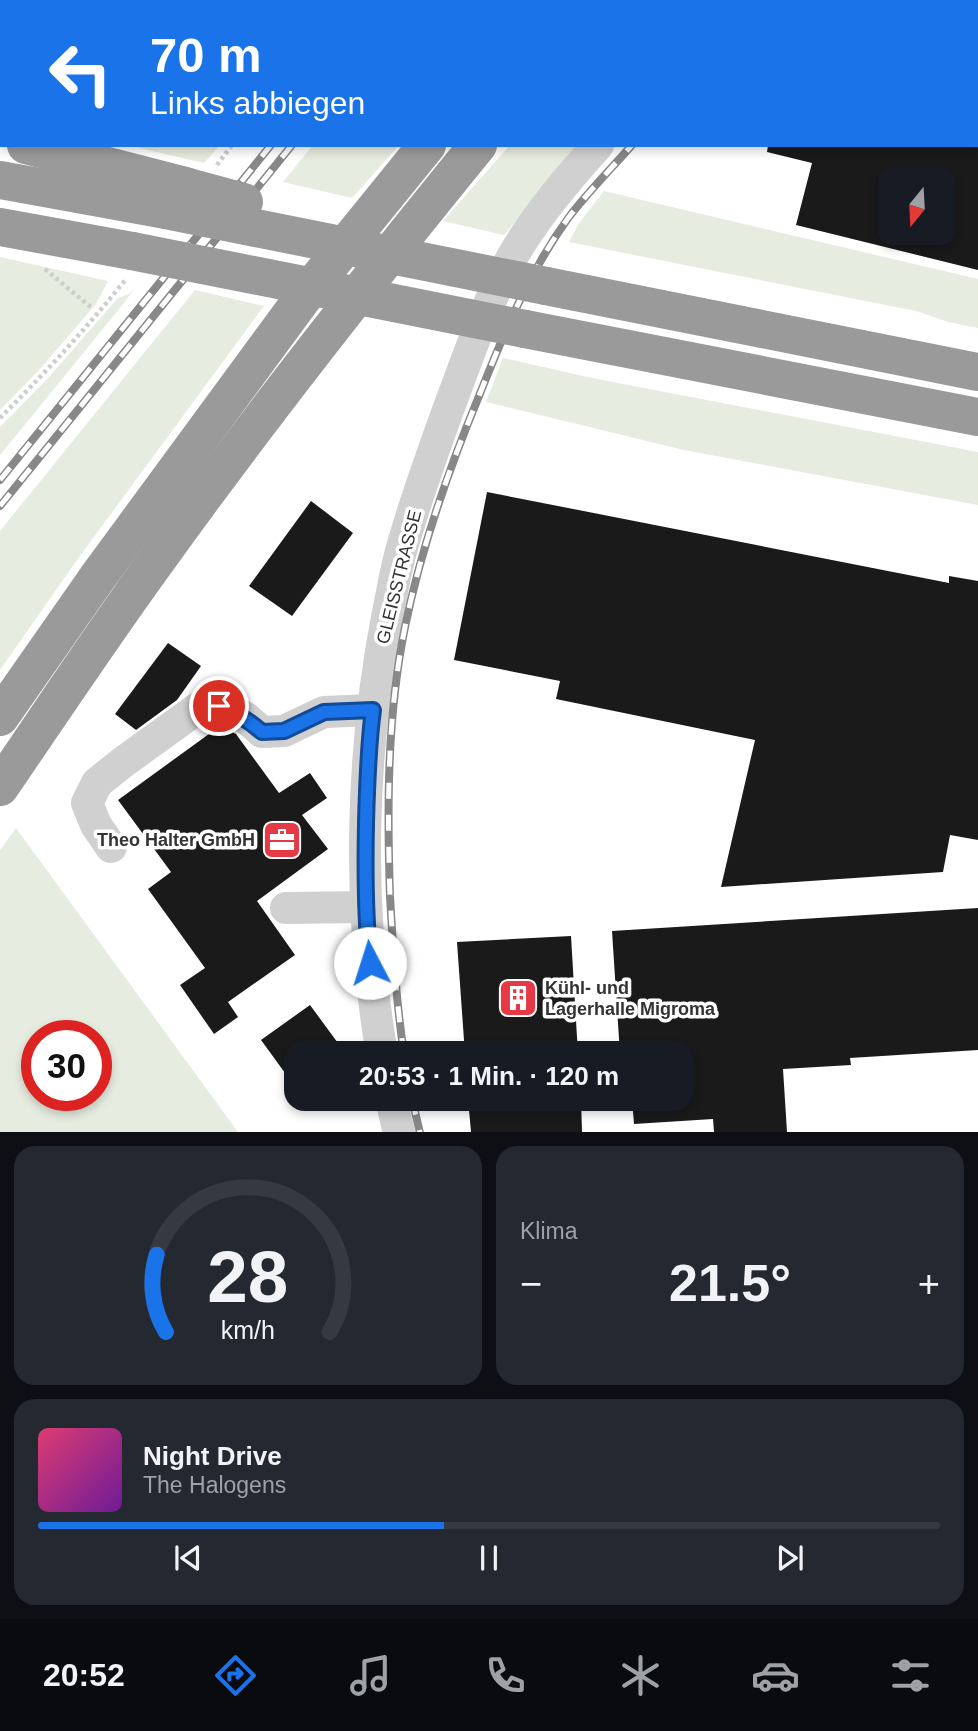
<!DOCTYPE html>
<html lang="de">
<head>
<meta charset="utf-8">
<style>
  body { margin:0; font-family:Helvetica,sans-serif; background:#242831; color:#f1f3f6; height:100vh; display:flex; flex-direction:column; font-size:26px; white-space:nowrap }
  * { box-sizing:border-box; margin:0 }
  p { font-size:23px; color:#9ea1a6 }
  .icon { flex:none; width:38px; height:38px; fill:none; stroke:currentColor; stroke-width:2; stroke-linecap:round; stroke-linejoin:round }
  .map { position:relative; height:1132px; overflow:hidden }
  .panel { display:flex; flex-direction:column; gap:14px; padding:14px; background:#0d0f14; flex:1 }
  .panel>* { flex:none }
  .banner { position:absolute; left:0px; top:0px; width:978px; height:147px; box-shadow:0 4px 10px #0003; background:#1a73e8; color:#fff; overflow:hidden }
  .needle { width:46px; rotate:198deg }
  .tools { position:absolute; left:878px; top:168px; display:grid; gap:14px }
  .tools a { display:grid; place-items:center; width:77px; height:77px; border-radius:14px; background:#171b24; box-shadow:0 4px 10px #0003; font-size:35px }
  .speed { position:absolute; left:21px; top:1020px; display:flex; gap:14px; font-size:35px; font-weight:700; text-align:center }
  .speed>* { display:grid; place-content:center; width:91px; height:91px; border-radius:50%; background:#171b24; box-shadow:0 4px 10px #0003; line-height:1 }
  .speed .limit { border:10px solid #d22; background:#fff; color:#111 }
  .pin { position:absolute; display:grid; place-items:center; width:60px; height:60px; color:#fff; margin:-30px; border:4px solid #fff; border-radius:50%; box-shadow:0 2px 7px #0007 }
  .me { position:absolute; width:77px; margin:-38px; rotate:355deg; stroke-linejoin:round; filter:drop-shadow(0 0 5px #0008) }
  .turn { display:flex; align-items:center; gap:24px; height:147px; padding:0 35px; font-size:32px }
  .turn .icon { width:91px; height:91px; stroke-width:2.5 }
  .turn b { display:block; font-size:49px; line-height:60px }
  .big { font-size:52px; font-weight:600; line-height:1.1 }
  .panel .widget { flex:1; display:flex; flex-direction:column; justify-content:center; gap:10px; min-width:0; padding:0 24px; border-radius:21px; background:#242831 }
  .panel .dial { align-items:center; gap:0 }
  .dial svg { height:182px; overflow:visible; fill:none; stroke:#363941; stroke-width:7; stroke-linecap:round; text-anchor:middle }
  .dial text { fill:#f1f3f6; stroke:none }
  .song { display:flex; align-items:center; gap:21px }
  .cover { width:84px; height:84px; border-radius:10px; background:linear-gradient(135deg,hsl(340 70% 55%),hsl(280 70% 35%)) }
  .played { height:7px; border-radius:4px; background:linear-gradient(90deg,#1a73e8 45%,#363941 45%) }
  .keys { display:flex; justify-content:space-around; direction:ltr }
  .heat { display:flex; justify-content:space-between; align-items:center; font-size:38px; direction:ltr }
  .panel .tiles { flex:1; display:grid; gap:14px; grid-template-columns:1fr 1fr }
  .widget:last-child { grid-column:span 2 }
  .trip { position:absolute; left:284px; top:1041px; width:410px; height:70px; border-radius:21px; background:#171b24; box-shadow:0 4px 10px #0003; font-weight:600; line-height:70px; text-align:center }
  .tab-bar { display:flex; height:112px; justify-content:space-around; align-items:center; background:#090b0e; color:#9ea1a6 }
  .tab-bar .icon { width:49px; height:49px }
  .tab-bar .current { color:#1a73e8 }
  .tab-bar b { font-size:32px; color:#f1f3f6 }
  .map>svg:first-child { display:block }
</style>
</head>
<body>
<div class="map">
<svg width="978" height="1133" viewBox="0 0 978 1133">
  <rect width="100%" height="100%" fill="#fff"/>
  <g fill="#e6ecdf" fill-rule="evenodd">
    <polygon points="19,0 339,0 338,2 17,2"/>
    <polygon points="140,145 220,145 204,163 139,148"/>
    <polygon points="313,145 399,145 352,198 283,182"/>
    <polygon points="510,145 583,145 504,235 443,221"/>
    <polygon points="604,191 978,279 978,328 948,322 916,311 569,242 579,223"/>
    <polygon points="0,257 108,281 96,304 39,370 0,410"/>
    <polygon points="134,289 124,303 0,455 0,427 49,377 118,298 129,294"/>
    <polygon points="195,290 264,306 77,560 0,670 0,531"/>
    <polygon points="503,358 592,378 978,452 978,505 684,450 486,402"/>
    <path d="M16,828L238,1132H0V850ZM96,1036V1096H37V1036Z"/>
  </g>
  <g fill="#1a1a1a" fill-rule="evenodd">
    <path d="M768,145H978V270L796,225L812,163L767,152ZM891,180H943V233H891Z"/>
    <polygon points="487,492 949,583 949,576 978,581 978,840 950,835 943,872 721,887 755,740 556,699 560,681 454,660"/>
    <polygon points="311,501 353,533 292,616 249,586"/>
    <polygon points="168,643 201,666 177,700 136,730 115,714"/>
    <polygon points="220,726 236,734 279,793 310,773 327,798 302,815 328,849 257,901 295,955 228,1002 238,1017 214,1034 180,985 205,968 148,889 171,872 118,800"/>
    <polygon points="978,908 978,1050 850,1058 851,1065 783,1069 787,1132 714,1132 713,1119 634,1124 632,1099 681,1099 681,1054 620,1054 612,931"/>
    <polygon points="571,936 578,1054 465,1054 457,942"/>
    <polygon points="310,1005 346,1054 296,1054 296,1088 261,1040"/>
    <polygon points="468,1099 581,1099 582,1132 471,1132"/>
  </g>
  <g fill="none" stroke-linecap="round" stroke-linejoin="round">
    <g stroke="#cdcdcd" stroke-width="4.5" stroke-dasharray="3.5 3.5" stroke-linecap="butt">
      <polyline points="344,2 346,0"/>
      <polyline points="217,165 232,145"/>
      <polyline points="45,269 93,309"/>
      <path d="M0,418C44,374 87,328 126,279"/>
    </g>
    <g stroke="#d0d0d0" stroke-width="32">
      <polyline points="727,2 729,0"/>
      <polyline points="111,847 96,825 87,803 97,783 122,763 198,708 219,706 234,711 246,718 262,732 284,731 324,712 373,710"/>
      <polyline points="286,908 366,907"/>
      <path d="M382,1054C357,909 360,756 388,612C392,593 395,574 400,555C413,506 431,458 448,410C468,357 486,303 514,254C536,216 568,178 598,145"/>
      <polyline points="391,1099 399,1133"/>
    </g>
    <g stroke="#9a9a9a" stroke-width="38">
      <polyline points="548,2 550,0"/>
      <polyline points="599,2 601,0"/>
      <polyline points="26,145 185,186"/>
      <polyline points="0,180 166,210"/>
      <polyline points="0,227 132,251"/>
      <polyline points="546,286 978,372"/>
      <polyline points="525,329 978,417"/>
      <polyline points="0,717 97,578 302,299 427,145"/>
      <path d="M0,787C52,711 103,634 157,560C259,418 367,281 478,145"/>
    </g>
    <g stroke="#888" stroke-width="8">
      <g id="rail">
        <polyline points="389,2 390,0"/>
        <polyline points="410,2 411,0"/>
        <polyline points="760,2 762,0"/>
        <polyline points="782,2 784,0"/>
        <polyline points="0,480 271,145"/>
        <polyline points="0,506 292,145"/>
        <path d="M404,1054C396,1001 393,948 390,896C387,806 387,716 405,627C421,548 448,471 479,396C504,333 529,272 569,217C588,192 611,169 632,145"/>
        <polyline points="412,1099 420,1133"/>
      </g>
    </g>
    <use href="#rail" stroke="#fff" stroke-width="5" stroke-dasharray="16" stroke-linecap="butt"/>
    <g stroke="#9a9a9a" stroke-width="38">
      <polyline points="185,186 244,202"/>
      <polyline points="166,210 546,286"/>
      <polyline points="132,251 525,329"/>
    </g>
  </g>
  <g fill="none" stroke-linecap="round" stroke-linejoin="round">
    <g stroke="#114b97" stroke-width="18">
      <path id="route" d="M219,706C236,712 248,720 262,732L284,731L324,712L373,710C368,747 367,785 366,823C365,870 365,916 370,963"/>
    </g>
    <use href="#route" stroke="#1a73e8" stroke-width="12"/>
  </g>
  <defs>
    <g id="office-square" transform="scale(2.0125)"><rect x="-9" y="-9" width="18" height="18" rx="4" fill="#e63946" stroke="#fff"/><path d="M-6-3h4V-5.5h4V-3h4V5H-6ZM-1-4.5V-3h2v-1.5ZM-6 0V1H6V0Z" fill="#fff"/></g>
    <g id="building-square" transform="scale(2.0125)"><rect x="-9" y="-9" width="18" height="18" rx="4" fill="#e63946" stroke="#fff"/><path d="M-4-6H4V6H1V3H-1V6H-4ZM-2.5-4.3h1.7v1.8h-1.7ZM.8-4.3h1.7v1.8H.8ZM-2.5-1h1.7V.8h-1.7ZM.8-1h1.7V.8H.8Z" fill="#fff"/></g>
  </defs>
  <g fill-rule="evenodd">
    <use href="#office-square" x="282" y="840"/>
    <use href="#building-square" x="518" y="998"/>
  </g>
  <g text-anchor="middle" stroke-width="7" stroke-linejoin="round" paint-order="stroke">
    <g font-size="18" fill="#333" stroke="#fff">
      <text transform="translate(399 577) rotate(-76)" y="6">GLEISSTRASSE</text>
    </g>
    <g font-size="18" font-weight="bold" fill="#333" stroke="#fff" text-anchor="end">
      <text x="255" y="846">Theo Halter GmbH</text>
      <text x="545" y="994" text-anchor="start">Kühl- und<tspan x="545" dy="21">Lagerhalle Migroma</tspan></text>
    </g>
  </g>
</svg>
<div class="tools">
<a><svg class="needle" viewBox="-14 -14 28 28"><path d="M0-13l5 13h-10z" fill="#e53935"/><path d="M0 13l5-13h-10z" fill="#9ea1a6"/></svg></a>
</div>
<div class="speed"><div class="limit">30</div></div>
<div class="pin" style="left:219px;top:706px;background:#d93025"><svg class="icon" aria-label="arrive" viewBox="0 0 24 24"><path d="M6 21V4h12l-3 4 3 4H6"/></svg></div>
<svg class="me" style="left:370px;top:963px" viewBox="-20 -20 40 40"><circle r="19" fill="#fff"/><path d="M0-13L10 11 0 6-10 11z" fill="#1a73e8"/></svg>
<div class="trip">20:53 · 1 Min. · 120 m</div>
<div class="banner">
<div class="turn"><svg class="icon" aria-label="left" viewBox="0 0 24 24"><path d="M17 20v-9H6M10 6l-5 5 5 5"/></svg><div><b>70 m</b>Links abbiegen</div></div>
</div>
</div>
<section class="panel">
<div class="tiles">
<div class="widget dial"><svg viewBox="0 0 100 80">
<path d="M14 69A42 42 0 1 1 86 69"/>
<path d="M14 69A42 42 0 0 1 10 35" stroke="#1a73e8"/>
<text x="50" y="56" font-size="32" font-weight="700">28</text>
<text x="50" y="72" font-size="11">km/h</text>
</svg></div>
<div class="widget"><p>Klima</p>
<div class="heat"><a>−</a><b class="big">21.5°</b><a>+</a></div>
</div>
<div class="widget">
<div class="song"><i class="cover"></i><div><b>Night Drive</b><p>The Halogens</p></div></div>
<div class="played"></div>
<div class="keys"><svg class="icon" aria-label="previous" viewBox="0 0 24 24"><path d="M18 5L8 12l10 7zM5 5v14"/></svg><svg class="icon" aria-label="pause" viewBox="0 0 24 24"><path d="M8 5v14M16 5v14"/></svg><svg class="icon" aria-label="next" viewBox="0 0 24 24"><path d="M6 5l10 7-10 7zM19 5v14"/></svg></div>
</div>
</div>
</section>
<nav class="tab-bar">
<b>20:52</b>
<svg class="icon current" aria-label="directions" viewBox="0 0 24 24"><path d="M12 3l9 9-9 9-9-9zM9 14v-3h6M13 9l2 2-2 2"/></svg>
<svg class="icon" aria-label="music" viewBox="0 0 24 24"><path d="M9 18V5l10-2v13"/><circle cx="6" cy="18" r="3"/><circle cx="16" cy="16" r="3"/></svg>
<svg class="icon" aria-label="phone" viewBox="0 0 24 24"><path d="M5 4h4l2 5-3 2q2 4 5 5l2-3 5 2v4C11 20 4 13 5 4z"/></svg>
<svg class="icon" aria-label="climate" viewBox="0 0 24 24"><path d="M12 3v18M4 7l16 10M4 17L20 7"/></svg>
<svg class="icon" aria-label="car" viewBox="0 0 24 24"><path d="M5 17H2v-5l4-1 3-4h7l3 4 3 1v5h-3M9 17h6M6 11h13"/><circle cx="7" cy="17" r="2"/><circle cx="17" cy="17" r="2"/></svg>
<svg class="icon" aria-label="filters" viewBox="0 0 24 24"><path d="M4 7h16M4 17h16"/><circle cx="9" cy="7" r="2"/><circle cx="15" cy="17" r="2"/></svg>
</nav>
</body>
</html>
